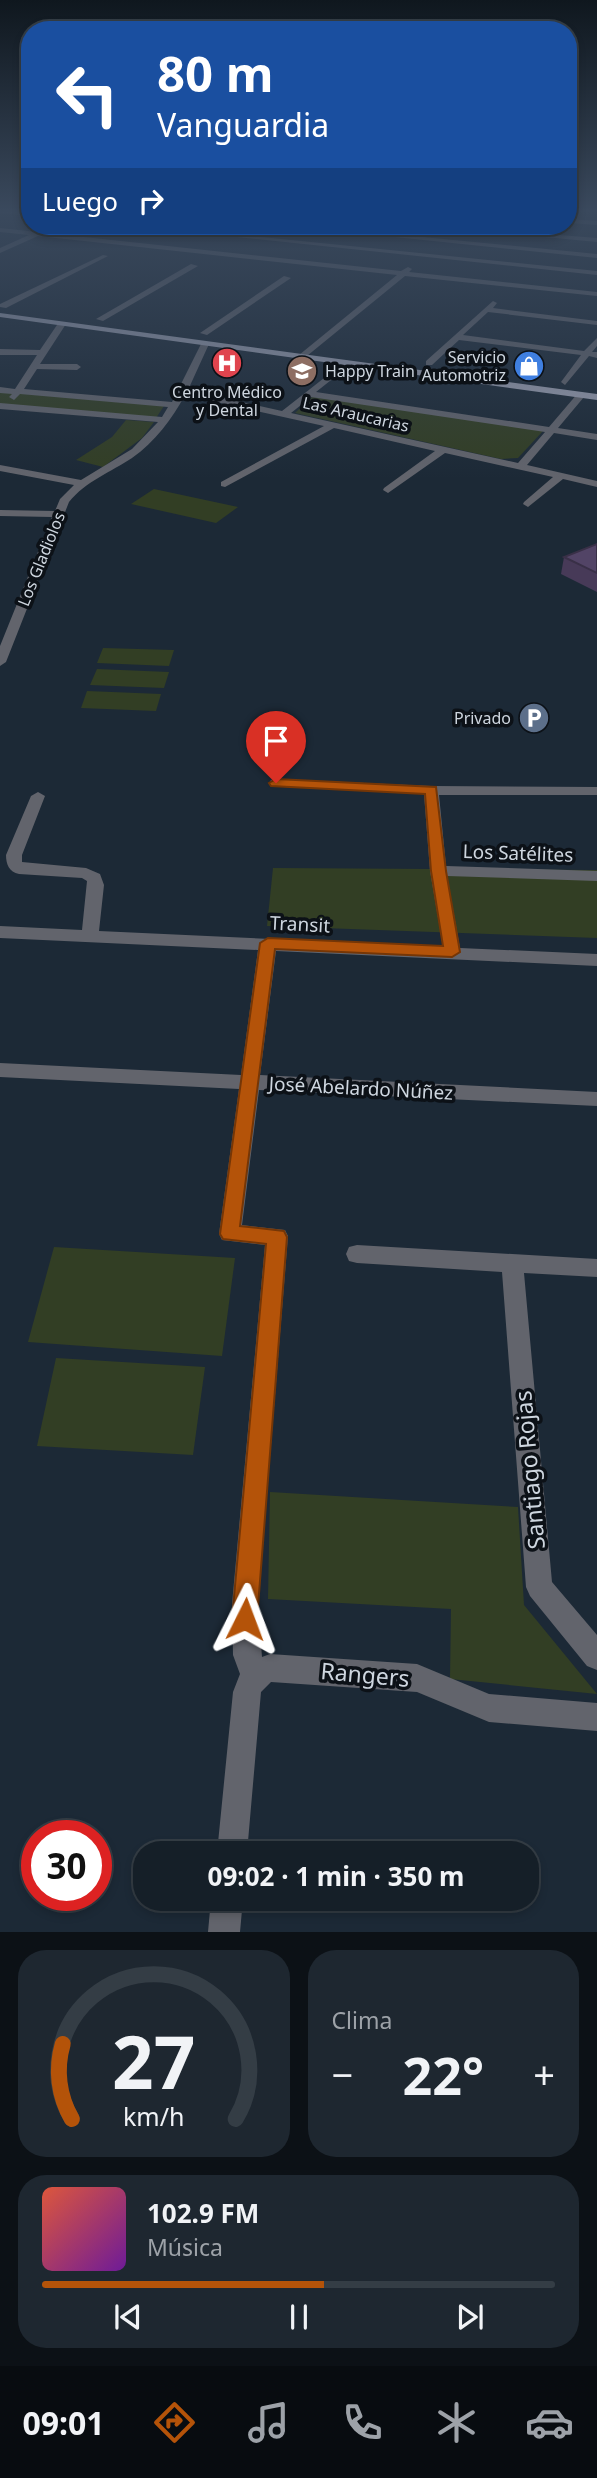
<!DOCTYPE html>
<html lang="es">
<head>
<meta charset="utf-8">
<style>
  body { margin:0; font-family:"Noto Sans",sans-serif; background:#1e2730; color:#f1f3f6; height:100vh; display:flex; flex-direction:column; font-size:26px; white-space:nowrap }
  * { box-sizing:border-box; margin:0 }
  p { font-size:23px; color:#9da2a8 }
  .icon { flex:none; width:38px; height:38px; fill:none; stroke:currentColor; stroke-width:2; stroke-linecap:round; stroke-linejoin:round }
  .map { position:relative; height:1932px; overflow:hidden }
  .drawer { display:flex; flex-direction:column; gap:18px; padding:18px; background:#0c1116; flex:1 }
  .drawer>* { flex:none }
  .top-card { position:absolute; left:21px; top:21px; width:556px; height:214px; border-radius:28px; box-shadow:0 4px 10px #0003,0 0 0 2px #343d45; background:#1a4fa0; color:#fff; overflow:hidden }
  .speed { position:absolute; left:21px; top:1820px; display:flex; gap:14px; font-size:35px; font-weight:700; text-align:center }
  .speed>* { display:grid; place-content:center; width:91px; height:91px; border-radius:50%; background:#151f28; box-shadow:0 4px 10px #0003,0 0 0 2px #343d45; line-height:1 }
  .speed .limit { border:10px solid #d22; background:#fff; color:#111 }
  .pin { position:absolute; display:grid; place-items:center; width:60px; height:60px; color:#fff; margin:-72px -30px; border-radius:50% 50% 50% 0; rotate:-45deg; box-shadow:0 0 7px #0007 }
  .pin .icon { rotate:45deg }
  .me { position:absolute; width:77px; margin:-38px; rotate:3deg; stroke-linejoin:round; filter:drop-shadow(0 0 5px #0008) }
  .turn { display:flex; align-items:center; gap:24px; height:147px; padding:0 21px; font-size:32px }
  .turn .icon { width:91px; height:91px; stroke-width:2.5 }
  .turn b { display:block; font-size:49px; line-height:60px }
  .then { display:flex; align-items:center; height:66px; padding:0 21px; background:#0003; gap:14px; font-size:26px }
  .big { font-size:52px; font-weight:700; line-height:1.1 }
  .drawer .card { flex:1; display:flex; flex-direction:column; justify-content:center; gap:10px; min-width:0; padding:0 24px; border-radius:28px; background:#1e2730 }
  .drawer .dial { align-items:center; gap:0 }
  .dial svg { height:182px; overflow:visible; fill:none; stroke:#343d45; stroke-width:7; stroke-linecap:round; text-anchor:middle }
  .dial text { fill:#f1f3f6; stroke:none }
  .song { display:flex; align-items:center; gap:21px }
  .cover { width:84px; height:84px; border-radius:10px; background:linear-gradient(135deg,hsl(10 70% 55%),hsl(280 70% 35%)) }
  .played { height:7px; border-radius:4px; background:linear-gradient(90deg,#b45309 55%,#343d45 55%) }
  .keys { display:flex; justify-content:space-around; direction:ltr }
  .heat { display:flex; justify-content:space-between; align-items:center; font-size:38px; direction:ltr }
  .drawer .tiles { flex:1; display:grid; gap:18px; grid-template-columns:1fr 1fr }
  .card:last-child { grid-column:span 2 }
  .trip { position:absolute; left:133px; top:1841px; width:406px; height:70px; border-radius:28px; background:#151f28; box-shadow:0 4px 10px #0003,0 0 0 2px #343d45; font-weight:700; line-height:70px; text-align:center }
  .menu { display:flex; height:112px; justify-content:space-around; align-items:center; background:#080c10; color:#9da2a8 }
  .menu .icon { width:49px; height:49px }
  .menu .selected { color:#b45309 }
  .menu b { font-size:32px; color:#f1f3f6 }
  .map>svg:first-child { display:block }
</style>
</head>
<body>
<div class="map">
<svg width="597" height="1932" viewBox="0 0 597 1932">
  <rect width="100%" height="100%" fill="#1c2936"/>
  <g fill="#323e24">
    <polygon points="0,391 164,406 156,418 0,405"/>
    <polygon points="313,396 543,431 518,458 501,459 295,413"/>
    <polygon points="126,420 154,422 142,438 103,467 76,460 112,437"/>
    <polygon points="154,489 238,507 216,523 131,504"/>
    <polygon points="103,648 174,650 169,666 97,663"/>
    <polygon points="97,669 169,672 164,688 90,685"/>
    <polygon points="87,691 161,694 156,711 81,708"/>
    <polygon points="273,868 597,870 597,938 267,926"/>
    <polygon points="54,1247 235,1258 222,1356 28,1342"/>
    <polygon points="56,1358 205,1367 193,1455 37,1446"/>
    <polygon points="270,1492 518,1507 524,1605 597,1694 450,1679 451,1609 268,1599"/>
  </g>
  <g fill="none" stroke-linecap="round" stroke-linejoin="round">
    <g fill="#62646c" fill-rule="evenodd">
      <polygon points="0,209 30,212 30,216 0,213"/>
      <polygon points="569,219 597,221 597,225 569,223"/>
      <polygon points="134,226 154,226 597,271 597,275"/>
      <polygon points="289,226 309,226 597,254 597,258"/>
      <polygon points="446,226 597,238 597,242 449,228"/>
      <polygon points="0,228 401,271 408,267 412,269 409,272 597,292 597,296 405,276 302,360 299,355 397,275 38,236 0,253 0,248 29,235 0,232"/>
      <polygon points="103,255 108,256 6,308 0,307 0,304"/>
      <polygon points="191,264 198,266 103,321 96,319"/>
      <polygon points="284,276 291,278 207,335 200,333"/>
      <polygon points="493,301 497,303 493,308 597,321 597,325 488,312 463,335 584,351 597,338 597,346 592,352 597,352 597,358 589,356 565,385 561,382 581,355 459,340 432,365 426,365 426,361"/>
      <path d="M59,322L66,324L40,364H77L81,367L77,370L37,369L24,389L172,402L201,344L205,342L209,344L188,390L282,411L347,360L350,365L316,392L549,427L578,393H584V397L558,428L597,434V440L554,433L527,465L597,481V487L563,479L528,507L523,504L524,502L553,477L445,453L388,493L383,490L384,488L435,451L334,428L225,487L221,486V482L324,426L185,395C172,419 155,442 132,458C111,472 86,481 69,502L6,662L0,666V646L52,517L0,516V510L55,511L60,499L74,485L0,471V465L81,480L132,449L158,422L0,409V403L162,417L168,407L20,394L14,400L9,397L12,394L0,393V387L15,389L37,355H0V349L40,350ZM311,397L545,432L518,463L291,413Z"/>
      <path d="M276,779L431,786L597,787V795H439L446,866L597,871V881L447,876L460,948L597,954V966L276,951L260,1075L597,1092V1106L259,1090L242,1225L285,1230L288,1236L258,1604L262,1657L270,1654L417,1664L489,1694L597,1703V1731L489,1722L417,1692L271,1682L261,1692L247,1853H217L233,1692L240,1674L233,1655L232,1604L265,1245L222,1240L219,1234L239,1089L0,1077V1063L241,1075L258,950L0,938V926L82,930L87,881L82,878L19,874C9,872 6,864 6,855L31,796L38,792L45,796L22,855V862L86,868L100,874L104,885L99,931L443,947L430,871L424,794L271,786L269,783L271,780Z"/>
      <polygon points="357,1245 597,1259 597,1277 524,1273 552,1582 597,1635 597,1670 587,1666 530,1596 526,1587 502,1272 357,1263 349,1261 346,1254 349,1247"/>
      <polygon points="211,1899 243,1899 240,1932 208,1932"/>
    </g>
    <polygon fill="#9b9fb0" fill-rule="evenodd" points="0,313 597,394 597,400 0,317"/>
  </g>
  <polygon fill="#473a58" points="597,544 597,592 561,574 564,557"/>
  <polygon fill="#524466" stroke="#393047" stroke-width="2" points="597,544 597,573 564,557"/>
  <linearGradient id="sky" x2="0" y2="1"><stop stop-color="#0f171e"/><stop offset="0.44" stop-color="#3a495d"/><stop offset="1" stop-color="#3a495d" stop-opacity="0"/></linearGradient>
  <rect width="597" height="479" fill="url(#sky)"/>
  <polygon fill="#b45309" stroke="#753606" stroke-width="2" points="276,779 436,787 446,871 460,952 452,957 275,949 240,1226 284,1231 287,1237 257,1619 254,1628 245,1631 236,1628 232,1619 266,1244 223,1239 220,1234 260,943 268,938 443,946 431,871 425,794 271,786 269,783"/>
  <defs>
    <g id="hospital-disc" transform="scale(1.575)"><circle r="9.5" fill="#e0444e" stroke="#0c1117"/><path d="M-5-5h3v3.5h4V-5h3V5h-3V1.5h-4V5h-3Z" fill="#fff"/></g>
    <g id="shop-disc" transform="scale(1.575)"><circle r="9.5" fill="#3f7fe0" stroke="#0c1117"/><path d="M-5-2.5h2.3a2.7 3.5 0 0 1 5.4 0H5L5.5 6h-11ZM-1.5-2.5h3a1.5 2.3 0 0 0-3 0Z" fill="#fff"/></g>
    <g id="school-disc" transform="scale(1.575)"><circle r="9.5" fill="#8d6e63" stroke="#0c1117"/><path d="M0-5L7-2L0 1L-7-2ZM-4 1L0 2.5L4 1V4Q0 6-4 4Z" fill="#fff"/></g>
    <g id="parking-disc" transform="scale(1.575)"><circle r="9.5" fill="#5c6f8a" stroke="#0c1117"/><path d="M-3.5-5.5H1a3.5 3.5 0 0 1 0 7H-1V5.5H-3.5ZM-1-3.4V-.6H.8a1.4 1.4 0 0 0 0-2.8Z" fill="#fff"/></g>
  </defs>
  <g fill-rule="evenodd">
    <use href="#hospital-disc" x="227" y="363"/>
    <use href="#shop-disc" x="529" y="366"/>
    <use href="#school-disc" x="302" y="371"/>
    <use href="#parking-disc" x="534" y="718"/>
  </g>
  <g text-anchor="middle" stroke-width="7" stroke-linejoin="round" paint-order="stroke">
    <g font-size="16" fill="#ced6df" stroke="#0c1117" text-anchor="end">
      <text x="506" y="363">Servicio<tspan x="506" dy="18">Automotriz</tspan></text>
      <text x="325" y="377" text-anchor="start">Happy Train</text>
      <text x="227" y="398" text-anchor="middle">Centro Médico<tspan x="227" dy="18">y Dental</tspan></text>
      <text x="511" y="724">Privado</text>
    </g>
    <g font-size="16" fill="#ced6df" stroke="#0c1117">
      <text transform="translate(356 414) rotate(13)" y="6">Las Araucarias</text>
      <text transform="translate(41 559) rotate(-68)" y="6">Los Gladiolos</text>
    </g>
    <g font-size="19" fill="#ced6df" stroke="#0c1117">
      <text transform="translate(518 853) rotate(2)" y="7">Los Satélites</text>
      <text transform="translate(300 924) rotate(3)" y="7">Transit</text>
      <text transform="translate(361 1088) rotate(3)" y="7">José Abelardo Núñez</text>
    </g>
    <g font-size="23" fill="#ced6df" stroke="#0c1117">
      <text transform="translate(530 1470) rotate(-95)" y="8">Santiago Rojas</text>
      <text transform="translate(365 1675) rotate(5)" y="8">Rangers</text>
    </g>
  </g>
</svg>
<div class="speed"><div class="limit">30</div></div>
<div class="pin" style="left:276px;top:783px;background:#d93025"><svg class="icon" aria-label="arrive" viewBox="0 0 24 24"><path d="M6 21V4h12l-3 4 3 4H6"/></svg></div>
<svg class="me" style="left:245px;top:1619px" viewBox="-20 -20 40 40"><path d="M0-17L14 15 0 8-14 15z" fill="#b45309" stroke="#fff" stroke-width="4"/></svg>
<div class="trip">09:02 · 1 min · 350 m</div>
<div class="top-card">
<div class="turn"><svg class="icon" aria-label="left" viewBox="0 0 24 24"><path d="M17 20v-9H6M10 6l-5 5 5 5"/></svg><div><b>80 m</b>Vanguardia</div></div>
<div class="then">Luego<svg class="icon" aria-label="right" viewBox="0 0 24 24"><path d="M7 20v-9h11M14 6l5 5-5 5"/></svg></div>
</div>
</div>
<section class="drawer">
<div class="tiles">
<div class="card dial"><svg viewBox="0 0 100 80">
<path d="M14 69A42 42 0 1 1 86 69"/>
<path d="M14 69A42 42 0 0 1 10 36" stroke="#b45309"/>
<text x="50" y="56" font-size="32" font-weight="700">27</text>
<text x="50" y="72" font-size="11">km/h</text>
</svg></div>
<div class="card"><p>Clima</p>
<div class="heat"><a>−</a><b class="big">22°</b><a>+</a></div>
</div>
<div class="card">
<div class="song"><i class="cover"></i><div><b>102.9 FM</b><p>Música</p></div></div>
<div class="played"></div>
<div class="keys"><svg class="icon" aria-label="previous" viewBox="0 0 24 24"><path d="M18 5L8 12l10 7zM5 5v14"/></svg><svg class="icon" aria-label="pause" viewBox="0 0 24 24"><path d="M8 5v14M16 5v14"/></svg><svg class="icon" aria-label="next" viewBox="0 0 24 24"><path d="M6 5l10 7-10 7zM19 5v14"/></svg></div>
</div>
</div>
</section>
<nav class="menu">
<b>09:01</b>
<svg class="icon selected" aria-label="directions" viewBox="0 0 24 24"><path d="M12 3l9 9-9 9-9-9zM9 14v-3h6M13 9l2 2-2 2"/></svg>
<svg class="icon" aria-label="music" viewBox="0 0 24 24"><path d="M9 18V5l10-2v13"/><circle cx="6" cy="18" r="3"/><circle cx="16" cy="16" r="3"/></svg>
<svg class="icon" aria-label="phone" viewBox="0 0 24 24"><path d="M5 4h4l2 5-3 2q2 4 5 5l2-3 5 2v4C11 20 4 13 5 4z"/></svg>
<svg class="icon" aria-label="climate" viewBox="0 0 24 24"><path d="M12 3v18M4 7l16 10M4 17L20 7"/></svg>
<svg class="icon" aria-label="car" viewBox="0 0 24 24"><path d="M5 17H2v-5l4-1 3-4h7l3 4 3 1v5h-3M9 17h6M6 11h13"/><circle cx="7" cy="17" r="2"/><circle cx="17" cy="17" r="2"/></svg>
</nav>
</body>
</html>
